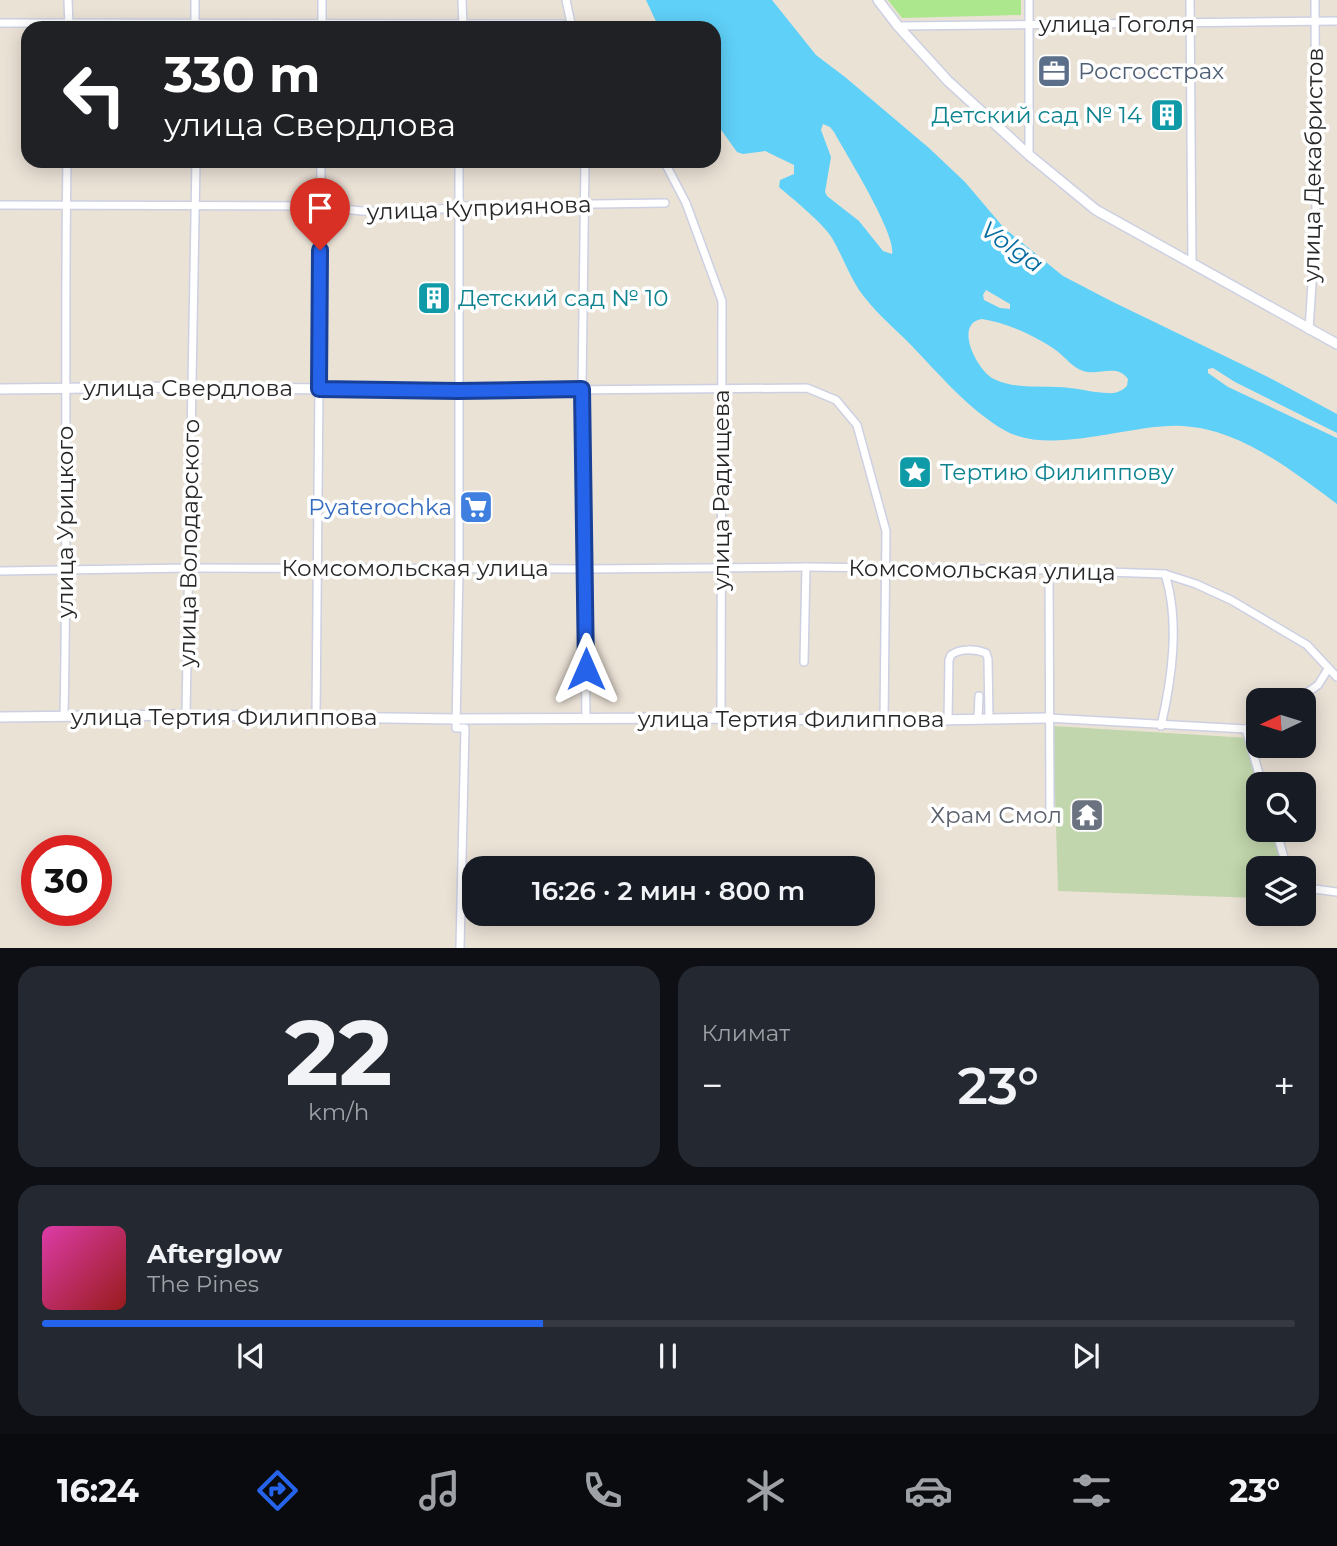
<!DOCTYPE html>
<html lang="ru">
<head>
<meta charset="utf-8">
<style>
  body { margin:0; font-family:Montserrat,sans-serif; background:#242831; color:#f1f3f6; height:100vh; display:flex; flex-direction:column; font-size:26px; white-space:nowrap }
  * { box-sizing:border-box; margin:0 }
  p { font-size:23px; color:#9ea1a6 }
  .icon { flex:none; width:38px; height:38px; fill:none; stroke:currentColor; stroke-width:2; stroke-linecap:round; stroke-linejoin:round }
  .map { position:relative; height:948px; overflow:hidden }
  .panel { display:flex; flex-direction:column; gap:18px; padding:18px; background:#0d0f14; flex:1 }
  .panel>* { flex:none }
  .hud { position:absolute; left:21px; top:21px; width:700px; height:147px; border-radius:21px; box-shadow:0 4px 18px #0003; background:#202124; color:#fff; overflow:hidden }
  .needle { width:46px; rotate:266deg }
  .controls { position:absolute; left:1246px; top:688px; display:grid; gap:14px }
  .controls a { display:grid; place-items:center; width:70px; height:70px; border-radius:14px; background:#171b24; box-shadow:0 4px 18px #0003; font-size:35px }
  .speed { position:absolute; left:21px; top:835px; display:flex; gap:14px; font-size:35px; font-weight:700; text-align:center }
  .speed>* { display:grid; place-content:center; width:91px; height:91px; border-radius:50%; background:#171b24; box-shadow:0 4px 18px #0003; line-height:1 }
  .speed .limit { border:10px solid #d22; background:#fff; color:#111 }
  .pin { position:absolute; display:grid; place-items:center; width:60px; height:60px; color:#fff; margin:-72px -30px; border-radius:50% 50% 50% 0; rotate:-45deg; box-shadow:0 0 7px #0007 }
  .pin .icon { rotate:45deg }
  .me { position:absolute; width:77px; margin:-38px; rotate:0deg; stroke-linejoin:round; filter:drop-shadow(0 0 5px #0008) }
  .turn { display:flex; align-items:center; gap:24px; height:147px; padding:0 28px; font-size:32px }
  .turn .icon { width:91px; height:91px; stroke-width:2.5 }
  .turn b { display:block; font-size:49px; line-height:60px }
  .big { font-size:52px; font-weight:600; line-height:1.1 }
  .panel .widget { flex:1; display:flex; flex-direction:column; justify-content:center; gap:10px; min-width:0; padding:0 24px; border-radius:21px; background:#242831 }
  .panel .dial { align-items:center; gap:0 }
  .dial b { font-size:91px; line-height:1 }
  .song { display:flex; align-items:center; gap:21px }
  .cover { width:84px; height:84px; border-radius:10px; background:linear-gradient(135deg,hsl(320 70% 55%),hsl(0 70% 35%)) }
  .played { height:7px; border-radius:4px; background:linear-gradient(90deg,#2563eb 40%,#363941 40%) }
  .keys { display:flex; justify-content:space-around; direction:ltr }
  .heat { display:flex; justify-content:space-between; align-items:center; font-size:38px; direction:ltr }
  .panel .tiles { flex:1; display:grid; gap:18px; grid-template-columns:1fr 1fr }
  .widget:last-child { grid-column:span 2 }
  .trip { position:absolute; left:462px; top:856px; width:413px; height:70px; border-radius:21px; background:#171b24; box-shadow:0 4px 18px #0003; font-weight:600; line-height:70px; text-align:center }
  .tabs { display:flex; height:112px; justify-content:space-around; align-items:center; background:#090b0e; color:#9ea1a6 }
  .tabs .icon { width:49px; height:49px }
  .tabs .current { color:#2563eb }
  .tabs b { font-size:32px; color:#f1f3f6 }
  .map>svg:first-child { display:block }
</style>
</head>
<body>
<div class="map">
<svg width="1337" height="948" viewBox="0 0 1337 948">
  <rect width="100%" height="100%" fill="#ebe2d6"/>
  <polygon fill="#ace78d" points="888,0 1021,0 1021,15 902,18"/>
  <polygon fill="#c1d6ac" points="1053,726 1249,738 1261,784 1258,784 1258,830 1273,830 1283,868 1258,868 1258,898 1058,891"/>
  <path fill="#5fd0f8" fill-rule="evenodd" d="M646,0H772L816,55L845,77L929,148L965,182L1004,228L1063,276L1111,301L1268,377L1337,414V433L1235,382L1213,368L1208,369V373L1228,387L1337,438V504C1292,471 1241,429 1182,426C1131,423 1051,457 1004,430C968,409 939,374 910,344C893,327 873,310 859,290C848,273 842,255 832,238C823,223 793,199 779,187L780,180L794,174V165L765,151L743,154L737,152L714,120V28H659ZM823,124L830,127L834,132C846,154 897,235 892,254L883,251L859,221L827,196L825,192L831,157L821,130ZM986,290L1010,304V309L1000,308L984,300L983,295ZM982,319C1007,323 1036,336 1057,351C1066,358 1072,367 1083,371C1098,376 1117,363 1128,379L1127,386C1122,391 1115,394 1108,393C1095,393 1082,389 1070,388C1045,385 1016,390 994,379C977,371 953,323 982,319Z"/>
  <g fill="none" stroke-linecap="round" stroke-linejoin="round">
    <g stroke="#ccd0e2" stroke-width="10">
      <g id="minor">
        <polyline points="68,0 69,27"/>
        <polyline points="195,0 195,28"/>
        <polyline points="462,0 463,27"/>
        <polyline points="566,0 572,28"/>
        <polyline points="1190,0 1192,264"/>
        <polyline points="0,23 562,24 568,28"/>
        <polyline points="898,26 1337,21"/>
        <polyline points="322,27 322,0"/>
        <polyline points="1029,155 1029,0"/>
        <polyline points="459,161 459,567 456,728 465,728 460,948"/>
        <polyline points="585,161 582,389 586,719"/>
        <polyline points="664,161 686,203 722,301 721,718"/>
        <path d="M0,205L320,206C366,213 413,216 458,206L665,203"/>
        <polyline points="1309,330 1316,221 1315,0"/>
        <polyline points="458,391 807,388 836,400 857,425 886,531 884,721"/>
        <polyline points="1049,570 1050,812"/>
        <polyline points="0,571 190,568 586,569 806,567 1049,570 1165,574 1196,584 1231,600 1307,645 1337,677"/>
        <polyline points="804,662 806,567"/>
        <polyline points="1297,700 1318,685 1328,669"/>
        <polyline points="186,715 196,161"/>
        <path d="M64,716C68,531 64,346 67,161"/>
        <polyline points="316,718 321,161"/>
        <polyline points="1048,718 1246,729"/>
        <polyline points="978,719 979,696"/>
        <path d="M948,720L949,660L951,655C961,648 975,649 986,653L988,659L989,719"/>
        <path d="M1161,726C1172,678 1180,622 1165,574"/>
        <polyline points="1246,729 1262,784"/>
        <polyline points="1246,729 1258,722"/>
        <polyline points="1276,830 1287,868"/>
        <polyline points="1304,885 1314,889 1337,892"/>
      </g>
    </g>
    <g stroke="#ccd0e2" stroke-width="12">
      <g id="tertiary">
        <polyline points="878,0 898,26 948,81 1029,155 1096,210 1337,344"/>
        <polyline points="0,389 190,387 458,391"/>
        <polyline points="0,717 186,715 456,719 721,718 884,721 1048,718"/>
      </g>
    </g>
    <use href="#minor" stroke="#fff" stroke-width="7"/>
    <use href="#tertiary" stroke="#fff" stroke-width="9"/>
  </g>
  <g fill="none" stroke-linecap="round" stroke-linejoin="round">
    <g stroke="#184099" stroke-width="18">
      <polyline id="route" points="320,250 319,389 458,391 582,389 586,669"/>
    </g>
    <use href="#route" stroke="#2563eb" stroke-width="12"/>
  </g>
  <defs>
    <g id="office-square" transform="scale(1.75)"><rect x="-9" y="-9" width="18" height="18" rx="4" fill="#5c6f8a" stroke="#fff"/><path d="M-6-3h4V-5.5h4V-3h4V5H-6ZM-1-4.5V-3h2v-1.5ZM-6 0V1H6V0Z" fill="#fff"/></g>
    <g id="building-square" transform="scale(1.75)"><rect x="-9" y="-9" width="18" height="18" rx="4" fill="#0f9aa8" stroke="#fff"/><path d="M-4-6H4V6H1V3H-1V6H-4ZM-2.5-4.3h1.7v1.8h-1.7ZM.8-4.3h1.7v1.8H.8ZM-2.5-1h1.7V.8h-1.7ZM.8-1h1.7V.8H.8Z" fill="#fff"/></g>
    <g id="sight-square" transform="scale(1.75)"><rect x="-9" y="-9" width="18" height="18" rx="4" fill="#0f9aa8" stroke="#fff"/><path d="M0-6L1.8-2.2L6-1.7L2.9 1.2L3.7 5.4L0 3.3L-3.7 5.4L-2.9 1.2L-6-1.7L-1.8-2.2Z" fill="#fff"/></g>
    <g id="supermarket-square" transform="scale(1.75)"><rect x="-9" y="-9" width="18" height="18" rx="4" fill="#3f7fe0" stroke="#fff"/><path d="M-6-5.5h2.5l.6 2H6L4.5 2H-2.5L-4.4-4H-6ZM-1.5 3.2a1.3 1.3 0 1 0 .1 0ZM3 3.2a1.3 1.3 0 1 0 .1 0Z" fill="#fff"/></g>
    <g id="temple-square" transform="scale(1.75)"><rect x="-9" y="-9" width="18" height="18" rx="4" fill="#6b7280" stroke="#fff"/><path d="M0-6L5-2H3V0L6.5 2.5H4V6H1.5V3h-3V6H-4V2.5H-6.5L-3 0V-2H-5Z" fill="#fff"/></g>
  </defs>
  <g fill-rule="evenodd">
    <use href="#office-square" x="1054" y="71"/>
    <use href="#building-square" x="1167" y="115"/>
    <use href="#building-square" x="434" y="298"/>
    <use href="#sight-square" x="915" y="472"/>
    <use href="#supermarket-square" x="476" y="507"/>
    <use href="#temple-square" x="1087" y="815"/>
  </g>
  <g text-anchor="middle" stroke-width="7" stroke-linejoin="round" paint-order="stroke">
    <g font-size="23" fill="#272727" stroke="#fff">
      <text x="1117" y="32">улица Гоголя</text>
      <text transform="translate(1313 165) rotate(-89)" y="8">улица Декабристов</text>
      <text transform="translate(479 208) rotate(-2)" y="8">улица Куприянова</text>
      <text x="188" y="396">улица Свердлова</text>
      <text transform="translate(721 490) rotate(-90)" y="8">улица Радищева</text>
      <text transform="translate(65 522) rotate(-90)" y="8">улица Урицкого</text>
      <text transform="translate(189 543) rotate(-89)" y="8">улица Володарского</text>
      <text x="415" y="576">Комсомольская улица</text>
      <text transform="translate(982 570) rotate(1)" y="8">Комсомольская улица</text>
      <text x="224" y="725">улица Тертия Филиппова</text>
      <text x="791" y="727">улица Тертия Филиппова</text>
    </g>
    <g font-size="23" fill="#4e5e75" stroke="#fff" text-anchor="start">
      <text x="1078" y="79">Росгосстрах</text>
    </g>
    <g font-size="23" fill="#0d838f" stroke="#fff" text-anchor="start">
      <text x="1142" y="123" text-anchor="end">Детский сад № 14</text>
      <text x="458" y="306">Детский сад № 10</text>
      <text x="940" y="480">Тертию Филиппову</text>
    </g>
    <g font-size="23" fill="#366cbe" stroke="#fff" text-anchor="end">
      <text x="452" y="515">Pyaterochka</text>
    </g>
    <g font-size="23" fill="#5b616d" stroke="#fff" text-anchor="end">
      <text x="1062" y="823">Храм Смол</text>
    </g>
    <g font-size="24" font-style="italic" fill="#026a9f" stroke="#fff">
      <text transform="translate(1012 247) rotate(35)" y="8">Volga</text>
    </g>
  </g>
</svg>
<div class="controls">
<a><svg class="needle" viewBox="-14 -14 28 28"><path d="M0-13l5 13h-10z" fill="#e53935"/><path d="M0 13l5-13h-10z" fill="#9ea1a6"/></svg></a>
<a><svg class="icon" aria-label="search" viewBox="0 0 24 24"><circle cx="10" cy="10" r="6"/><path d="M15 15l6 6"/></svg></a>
<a><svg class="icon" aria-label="layers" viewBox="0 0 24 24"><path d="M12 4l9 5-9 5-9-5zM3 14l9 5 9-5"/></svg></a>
</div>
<div class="speed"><div class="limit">30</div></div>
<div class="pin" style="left:320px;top:250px;background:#d93025"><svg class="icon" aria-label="arrive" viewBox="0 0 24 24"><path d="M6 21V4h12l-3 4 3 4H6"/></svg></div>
<svg class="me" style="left:586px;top:669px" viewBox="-20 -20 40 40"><path d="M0-17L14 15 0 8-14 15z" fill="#2563eb" stroke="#fff" stroke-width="4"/></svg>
<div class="trip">16:26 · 2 мин · 800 m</div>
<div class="hud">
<div class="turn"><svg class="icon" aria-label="left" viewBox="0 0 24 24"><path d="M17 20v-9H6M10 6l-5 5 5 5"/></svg><div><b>330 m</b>улица Свердлова</div></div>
</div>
</div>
<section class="panel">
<div class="tiles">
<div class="widget dial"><b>22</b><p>km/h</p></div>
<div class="widget"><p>Климат</p>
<div class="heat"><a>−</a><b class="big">23°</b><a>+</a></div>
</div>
<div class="widget">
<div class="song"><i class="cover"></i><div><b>Afterglow</b><p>The Pines</p></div></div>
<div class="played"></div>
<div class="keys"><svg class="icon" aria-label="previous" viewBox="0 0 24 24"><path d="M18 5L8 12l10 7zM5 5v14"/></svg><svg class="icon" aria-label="pause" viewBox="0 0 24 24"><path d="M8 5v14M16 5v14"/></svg><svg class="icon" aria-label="next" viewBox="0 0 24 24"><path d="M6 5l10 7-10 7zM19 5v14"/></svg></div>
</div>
</div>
</section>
<nav class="tabs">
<b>16:24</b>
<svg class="icon current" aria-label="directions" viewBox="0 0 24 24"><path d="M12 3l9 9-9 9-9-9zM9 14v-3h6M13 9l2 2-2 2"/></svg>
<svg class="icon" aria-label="music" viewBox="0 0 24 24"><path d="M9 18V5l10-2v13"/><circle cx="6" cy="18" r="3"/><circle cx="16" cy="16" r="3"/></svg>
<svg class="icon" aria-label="phone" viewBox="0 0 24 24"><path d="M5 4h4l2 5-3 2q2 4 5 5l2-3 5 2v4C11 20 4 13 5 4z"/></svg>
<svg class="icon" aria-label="climate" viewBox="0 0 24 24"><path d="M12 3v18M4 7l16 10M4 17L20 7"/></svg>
<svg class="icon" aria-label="car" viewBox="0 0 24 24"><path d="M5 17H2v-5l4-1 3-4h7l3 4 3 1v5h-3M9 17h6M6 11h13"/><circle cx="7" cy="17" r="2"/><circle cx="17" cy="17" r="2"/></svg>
<svg class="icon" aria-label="filters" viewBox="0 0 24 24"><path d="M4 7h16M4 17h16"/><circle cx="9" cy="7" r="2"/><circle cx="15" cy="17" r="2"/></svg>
<b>23°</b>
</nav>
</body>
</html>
